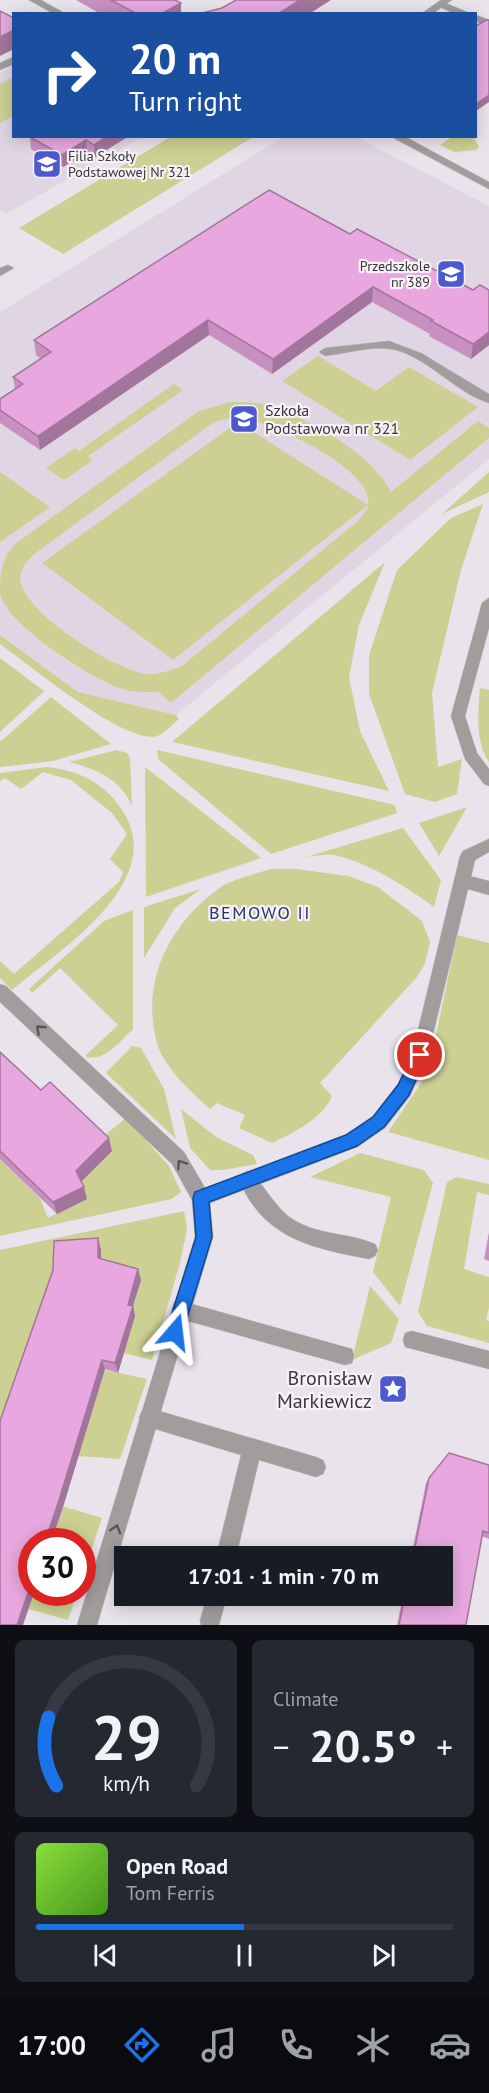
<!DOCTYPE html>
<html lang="en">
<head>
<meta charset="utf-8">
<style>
  body { margin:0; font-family:"PT Sans",sans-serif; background:#242831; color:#f1f3f6; height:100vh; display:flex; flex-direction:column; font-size:22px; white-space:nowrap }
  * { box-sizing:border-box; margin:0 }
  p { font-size:20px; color:#9ea1a6 }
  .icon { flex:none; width:33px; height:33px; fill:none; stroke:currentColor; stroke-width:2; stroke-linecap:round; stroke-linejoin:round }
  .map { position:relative; height:1625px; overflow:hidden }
  .panel { display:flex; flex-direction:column; gap:15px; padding:15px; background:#0d0f14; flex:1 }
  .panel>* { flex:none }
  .hud { position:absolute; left:12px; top:12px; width:465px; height:126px; border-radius:0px; box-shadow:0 3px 15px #0003; background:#1a4fa0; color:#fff; overflow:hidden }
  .speed { position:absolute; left:18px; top:1528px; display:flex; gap:12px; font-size:30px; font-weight:700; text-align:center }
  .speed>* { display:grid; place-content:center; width:78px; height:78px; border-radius:50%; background:#171b24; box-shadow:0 3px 15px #0003; line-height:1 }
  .speed .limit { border:9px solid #d22; background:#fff; color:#111 }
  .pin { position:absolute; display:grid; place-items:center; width:51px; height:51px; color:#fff; margin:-26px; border:3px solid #fff; border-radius:50%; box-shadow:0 2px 6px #0007 }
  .me { position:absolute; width:66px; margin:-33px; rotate:17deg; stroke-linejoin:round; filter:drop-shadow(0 0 4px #0008) }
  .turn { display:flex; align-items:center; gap:21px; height:126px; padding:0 18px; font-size:27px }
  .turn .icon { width:78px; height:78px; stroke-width:2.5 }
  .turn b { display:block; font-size:42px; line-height:51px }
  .big { font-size:45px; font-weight:800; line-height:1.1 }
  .panel .tile { flex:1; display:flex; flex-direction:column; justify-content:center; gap:9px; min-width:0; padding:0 21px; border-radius:9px; background:#242831 }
  .panel .dial { align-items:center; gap:0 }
  .dial svg { height:156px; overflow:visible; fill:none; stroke:#363941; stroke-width:7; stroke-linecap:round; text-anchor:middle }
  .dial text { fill:#f1f3f6; stroke:none }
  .song { display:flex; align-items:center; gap:18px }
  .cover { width:72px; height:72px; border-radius:9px; background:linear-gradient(135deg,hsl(90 70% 55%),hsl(100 70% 35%)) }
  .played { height:6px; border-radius:3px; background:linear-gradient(90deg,#1a73e8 50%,#363941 50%) }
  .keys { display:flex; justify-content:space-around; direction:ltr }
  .heat { display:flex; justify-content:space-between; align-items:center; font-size:33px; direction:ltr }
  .panel .tiles { flex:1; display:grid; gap:15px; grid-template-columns:1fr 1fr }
  .tile:last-child { grid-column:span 2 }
  .trip { position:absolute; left:114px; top:1546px; width:339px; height:60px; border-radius:0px; background:#171b24; box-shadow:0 3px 15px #0003; font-weight:800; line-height:60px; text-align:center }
  .menu { display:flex; height:96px; justify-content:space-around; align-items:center; background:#090b0e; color:#9ea1a6 }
  .menu .icon { width:42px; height:42px }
  .menu .active { color:#1a73e8 }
  .menu b { font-size:27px; color:#f1f3f6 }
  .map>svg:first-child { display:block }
</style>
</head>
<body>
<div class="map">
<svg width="489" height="1625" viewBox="0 0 489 1625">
  <rect width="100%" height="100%" fill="#e9e4eb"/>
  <g fill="#e0d6e3">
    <polygon points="13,66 14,136 142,137 6,214 0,210 0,73"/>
    <polygon points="283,137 356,137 489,206 489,459 176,715 78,692 0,635 0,312"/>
  </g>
  <g fill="#cdd093" fill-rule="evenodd">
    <polygon points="13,77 13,116 0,123 0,84"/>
    <polygon points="172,136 253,137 63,254 19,228"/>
    <polygon points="473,136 479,147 476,150 454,152 440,145 452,137"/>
    <polygon points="318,356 376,391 409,367 478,407 410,460 282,381"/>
    <polygon points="174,384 183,390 88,456 93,460 64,480 46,468 75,448 79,451"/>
    <path d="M230,402C241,402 251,402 262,404C302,414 374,454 391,492L478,421L489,428V438L171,703L158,692C146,692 134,693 122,689C92,679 8,626 0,594C0,574 1,559 15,544L199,411ZM235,417C266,418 375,469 368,505L238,422L42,563L173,660L368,505L367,509L359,520L182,666C171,670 158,675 146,674C115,670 28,615 21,583C18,572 26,562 33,555L214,422Z"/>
    <polygon points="0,472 50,507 0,542"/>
    <polygon points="489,472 489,492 442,514"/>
    <polygon points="483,504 461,570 432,693 438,767 462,759 457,794 435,802 405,794 369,694 369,655 397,570 451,518"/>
    <polygon points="385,562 359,625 349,677 360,731 389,791 172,742"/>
    <path d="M0,635L78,692L176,715L179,719C173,724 164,734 157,736C127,746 27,663 0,644Z"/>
    <polygon points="0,658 44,691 0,732"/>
    <path d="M480,688L489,690V762C475,741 478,713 480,688Z"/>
    <polygon points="51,697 111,744 53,761 0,767 0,742"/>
    <path d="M117,750L127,753L130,758L132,806C121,779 96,769 69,762Z"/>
    <polygon points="157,750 395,805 397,813 271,854 158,759"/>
    <path d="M47,767C78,771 102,781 120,807C173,879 60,950 12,990L0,978V961L14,974L119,882L123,872L110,859L127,834L112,813L71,780L43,772L21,789L5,778L0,781V773Z"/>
    <polygon points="145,767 261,858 146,897"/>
    <polygon points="467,807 439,856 419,823"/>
    <path d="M403,828L441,880L434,907C405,886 370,863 334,855C326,854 315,856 306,857Z"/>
    <path d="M270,869H297L348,876L378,887L422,921L430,942L425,963L417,977L320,1083L332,1096C322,1119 295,1132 272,1143L239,1128L245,1115L217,1103L210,1109C193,1094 165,1068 158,1046C139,984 168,926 218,889C231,879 254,875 270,869Z"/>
    <polygon points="201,889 175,908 144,958 144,907"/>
    <path d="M133,910V1029C121,1040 103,1064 85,1056L118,1025L60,968L32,993L29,989L104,921Z"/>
    <polygon points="457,935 489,943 489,1160 388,1132 428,1073"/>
    <polygon points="132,1046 141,1048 164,1089 176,1139 106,1073"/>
    <polygon points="181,1109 216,1137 253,1155 257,1164 223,1170 210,1170 190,1148"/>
    <polygon points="126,1118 169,1166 181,1192 172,1199 0,1236 0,1159 40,1198 48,1218 86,1198 79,1182 100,1139"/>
    <polygon points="360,1153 424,1170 433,1183 400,1306 373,1272 391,1197 310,1177"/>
    <polygon points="457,1177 489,1184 489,1195 477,1192 464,1269 489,1277 489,1308 486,1320 489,1321 489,1343 427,1326 418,1312 447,1182"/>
    <polygon points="184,1211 187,1229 180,1263 152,1360 123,1353 0,1443 0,1250"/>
    <polygon points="370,1286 399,1319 391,1343 352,1360"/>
    <polygon points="105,1370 147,1379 120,1459 78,1456"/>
    <polygon points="62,1506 102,1518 83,1576 82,1542 50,1542"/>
    <polygon points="33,1593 77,1593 68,1620 28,1609"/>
  </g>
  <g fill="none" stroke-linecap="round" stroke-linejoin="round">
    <g stroke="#c6c1c7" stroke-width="1">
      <g id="lane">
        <polygon points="441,1 467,12 468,14 455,14 438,6 436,4"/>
        <polygon points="476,15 489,20 489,27 476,21"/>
        <polygon points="14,57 14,64 0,70 0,63"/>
        <polygon points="8,265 14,268 0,276 0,268"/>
        <path d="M389,341L421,353L489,394V403C455,393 425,354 390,349C369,346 346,354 325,356L319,352L325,348Z"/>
        <polygon points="462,874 489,881 489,895 457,886 454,881 457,876"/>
        <path d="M248,1171C259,1176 275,1208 291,1218C317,1236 348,1232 375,1244L378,1250L375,1256L369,1259C312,1248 264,1239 239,1180L242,1174Z"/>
        <polygon points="181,1301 345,1347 352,1349 354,1356 352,1363 345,1365 181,1319 174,1317 172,1310 174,1303"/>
        <polygon points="412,1331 489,1351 489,1369 405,1347 403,1340 405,1333"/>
        <polygon points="149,1408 316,1457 323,1460 326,1467 323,1474 316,1477 259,1460 236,1557 216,1557 241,1455 142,1425 139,1418 142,1411"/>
        <polygon points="207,1596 227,1596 219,1625 201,1625 200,1621"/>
      </g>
    </g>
    <g stroke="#c6c1c7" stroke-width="1">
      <g id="street">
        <polygon points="29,0 41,0 66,14 54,14"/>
        <polygon points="441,0 452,0 432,14 421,14"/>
        <polygon points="390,136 404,136 489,182 489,189"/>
        <polygon points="489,598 489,628 465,716 477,753 489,769 489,786 484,784 465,759 451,716 482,603"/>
        <polygon points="489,839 489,852 475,860 428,1055 410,1096 385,1128 357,1147 210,1203 213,1237 97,1625 77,1625 195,1237 192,1200 172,1164 0,1002 0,984 6,986 184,1152 205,1188 345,1135 373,1116 398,1084 412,1055 460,856 463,851"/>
      </g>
    </g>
    <use href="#lane" fill="#a19d9c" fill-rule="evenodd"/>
    <use href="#street" fill="#a19d9c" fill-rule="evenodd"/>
  </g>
  <g fill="#c890c0">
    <polygon points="76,0 175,0 181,3 181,14 101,14"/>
    <polygon points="31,136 129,136 95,157 87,152 63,167 31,149 30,137"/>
    <polygon points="350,234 473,290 489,290 489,345 471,359 429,336 430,334 372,302 272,374 209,335 40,450 0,423 0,399 15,389 13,377 41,359 36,355 34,340"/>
    <polygon points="0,1052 41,1090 112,1151 81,1181 87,1199 57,1214 0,1159"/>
    <polygon points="489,1232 489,1261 484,1259"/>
    <polygon points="101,1250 101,1259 138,1269 141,1280 133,1306 135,1316 118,1373 105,1369 63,1507"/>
    <polygon points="489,1465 489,1539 482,1536 466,1625 397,1625 403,1596 442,1596 442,1557 411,1557 426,1483 429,1478"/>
  </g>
  <g fill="#a2769c">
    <polygon points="300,0 331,0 309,14 278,14"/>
    <polygon points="181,3 181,14 161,14"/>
    <polygon points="14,30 14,49 0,56 0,37"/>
    <polygon points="489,95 489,102 476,111 476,104"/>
    <polygon points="108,136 129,136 95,157 94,145"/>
    <polygon points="86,140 87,152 63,167 62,155"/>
    <polygon points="373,287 372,302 272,374 273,359"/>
    <polygon points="208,320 209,335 40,450 38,436"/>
    <polygon points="489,332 489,345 471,359 473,344"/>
    <polygon points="109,1138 112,1151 80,1183 76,1171"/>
    <polygon points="84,1187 87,1199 57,1214 53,1202"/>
    <polygon points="98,1238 101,1250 101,1269 98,1258"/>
    <polygon points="138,1269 141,1280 130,1315 128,1305"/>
    <polygon points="133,1306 135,1316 118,1373 115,1363"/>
    <polygon points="102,1360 105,1369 63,1507 51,1542 45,1542"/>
    <polygon points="32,1581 32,1593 34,1593 23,1625 17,1625"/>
  </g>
  <g fill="#e8a8df" stroke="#a2769c" stroke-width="1.5">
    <polygon points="111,0 175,0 181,3 161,14 137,14"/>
    <polygon points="236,0 300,0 278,14 198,14 222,8"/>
    <polygon points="0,11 14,18 14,30 0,37"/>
    <polygon points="486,20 489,20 489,95 476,104 476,26"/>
    <polygon points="31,136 108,136 94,145 86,140 62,155 30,137"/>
    <polygon points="269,190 350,234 357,229 473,290 480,285 489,290 489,332 473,344 431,321 433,320 373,287 273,359 208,320 38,436 0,410 0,399 23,384 13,377 51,352 34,340"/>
    <polygon points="0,1052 41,1090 50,1082 109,1138 76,1171 84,1187 53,1202 0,1151"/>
    <polygon points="98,1238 98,1258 138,1269 128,1305 133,1306 115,1363 102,1360 59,1500 45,1542 32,1542 32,1581 17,1625 0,1625 0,1421 53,1270 54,1241"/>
    <polygon points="449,1453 489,1465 489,1533 483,1531 466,1625 399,1625 405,1596 442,1596 442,1557 413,1557 429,1478"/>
  </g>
  <defs><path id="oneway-chevron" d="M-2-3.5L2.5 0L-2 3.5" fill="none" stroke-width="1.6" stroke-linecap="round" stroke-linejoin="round" transform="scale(1.5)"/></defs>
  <g stroke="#585556">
    <use href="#oneway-chevron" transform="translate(40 1029) rotate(-137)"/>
    <use href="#oneway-chevron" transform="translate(181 1164) rotate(-123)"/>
    <use href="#oneway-chevron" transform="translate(116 1529) rotate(-73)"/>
  </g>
  <polygon fill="#1a73e8" stroke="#114b97" stroke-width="1.5" points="420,1048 425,1050 428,1055 425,1060 409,1095 384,1127 357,1146 209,1202 212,1237 181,1338 175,1340 169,1338 166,1332 196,1237 193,1198 195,1192 346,1135 373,1117 398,1085 415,1050"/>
  <defs>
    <g id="school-square" transform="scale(1.5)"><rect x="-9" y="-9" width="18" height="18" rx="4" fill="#4c59cf" stroke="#f7f1f8"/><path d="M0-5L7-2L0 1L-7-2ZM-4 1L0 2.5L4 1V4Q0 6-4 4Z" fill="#fff"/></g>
    <g id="sight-square" transform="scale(1.5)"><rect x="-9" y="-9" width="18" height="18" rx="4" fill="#4c59cf" stroke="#f7f1f8"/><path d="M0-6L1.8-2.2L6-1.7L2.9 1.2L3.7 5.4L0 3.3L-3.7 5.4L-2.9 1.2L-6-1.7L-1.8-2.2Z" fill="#fff"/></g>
  </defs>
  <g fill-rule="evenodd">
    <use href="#school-square" x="47" y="164"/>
    <use href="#school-square" x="451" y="274"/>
    <use href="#school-square" x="244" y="419"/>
    <use href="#sight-square" x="393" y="1389"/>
  </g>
  <g text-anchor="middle" stroke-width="4.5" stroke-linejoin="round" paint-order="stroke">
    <g font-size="14" fill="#383638" stroke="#f7f1f8" text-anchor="start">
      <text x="68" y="161">Filia Szkoły<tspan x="68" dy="16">Podstawowej Nr 321</tspan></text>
      <text x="430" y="271" text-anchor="end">Przedszkole<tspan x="430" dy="16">nr 389</tspan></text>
    </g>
    <g font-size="16" fill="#383638" stroke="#f7f1f8" text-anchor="start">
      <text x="265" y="416">Szkoła<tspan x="265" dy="18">Podstawowa nr 321</tspan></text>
    </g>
    <g font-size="18" letter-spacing="1.5" fill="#2b346e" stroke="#f7f1f8">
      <text x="260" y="919">BEMOWO II</text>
    </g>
    <g font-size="20" fill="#383638" stroke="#f7f1f8" text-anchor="end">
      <text x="372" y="1385">Bronisław<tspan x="372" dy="23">Markiewicz</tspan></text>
    </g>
  </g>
</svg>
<div class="speed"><div class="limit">30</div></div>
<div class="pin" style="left:420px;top:1055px;background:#d93025"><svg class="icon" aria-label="arrive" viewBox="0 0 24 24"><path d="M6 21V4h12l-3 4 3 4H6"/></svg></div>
<svg class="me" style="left:175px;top:1332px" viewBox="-20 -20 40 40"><path d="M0-17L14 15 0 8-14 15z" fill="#1a73e8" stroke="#fff" stroke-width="4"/></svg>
<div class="trip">17:01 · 1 min · 70 m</div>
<div class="hud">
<div class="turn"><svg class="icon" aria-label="right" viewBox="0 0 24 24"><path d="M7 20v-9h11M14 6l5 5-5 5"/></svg><div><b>20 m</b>Turn right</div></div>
</div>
</div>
<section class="panel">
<div class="tiles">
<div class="tile dial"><svg viewBox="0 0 100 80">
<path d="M14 69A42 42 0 1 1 86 69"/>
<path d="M14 69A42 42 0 0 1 10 34" stroke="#1a73e8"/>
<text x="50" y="56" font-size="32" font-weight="700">29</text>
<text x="50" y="72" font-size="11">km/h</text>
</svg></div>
<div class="tile"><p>Climate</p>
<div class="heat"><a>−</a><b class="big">20.5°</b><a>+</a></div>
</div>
<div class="tile">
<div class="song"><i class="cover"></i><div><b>Open Road</b><p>Tom Ferris</p></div></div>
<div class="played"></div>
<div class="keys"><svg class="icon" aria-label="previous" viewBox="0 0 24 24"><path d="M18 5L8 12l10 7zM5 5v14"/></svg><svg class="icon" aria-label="pause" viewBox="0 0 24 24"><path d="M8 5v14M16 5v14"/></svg><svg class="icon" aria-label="next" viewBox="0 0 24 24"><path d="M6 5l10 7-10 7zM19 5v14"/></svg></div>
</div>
</div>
</section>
<nav class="menu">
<b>17:00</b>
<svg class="icon active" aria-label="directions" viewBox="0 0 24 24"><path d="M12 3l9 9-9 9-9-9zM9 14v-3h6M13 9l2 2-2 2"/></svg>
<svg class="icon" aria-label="music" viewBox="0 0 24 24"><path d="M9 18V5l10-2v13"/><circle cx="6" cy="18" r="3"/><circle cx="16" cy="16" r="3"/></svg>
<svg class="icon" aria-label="phone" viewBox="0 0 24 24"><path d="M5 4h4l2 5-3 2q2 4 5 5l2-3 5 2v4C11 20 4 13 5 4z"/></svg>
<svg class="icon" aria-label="climate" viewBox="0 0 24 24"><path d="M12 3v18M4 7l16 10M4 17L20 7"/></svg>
<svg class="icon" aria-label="car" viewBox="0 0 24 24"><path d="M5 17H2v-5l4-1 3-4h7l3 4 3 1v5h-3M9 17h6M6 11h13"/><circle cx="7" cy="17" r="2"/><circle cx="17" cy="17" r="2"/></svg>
</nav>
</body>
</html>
